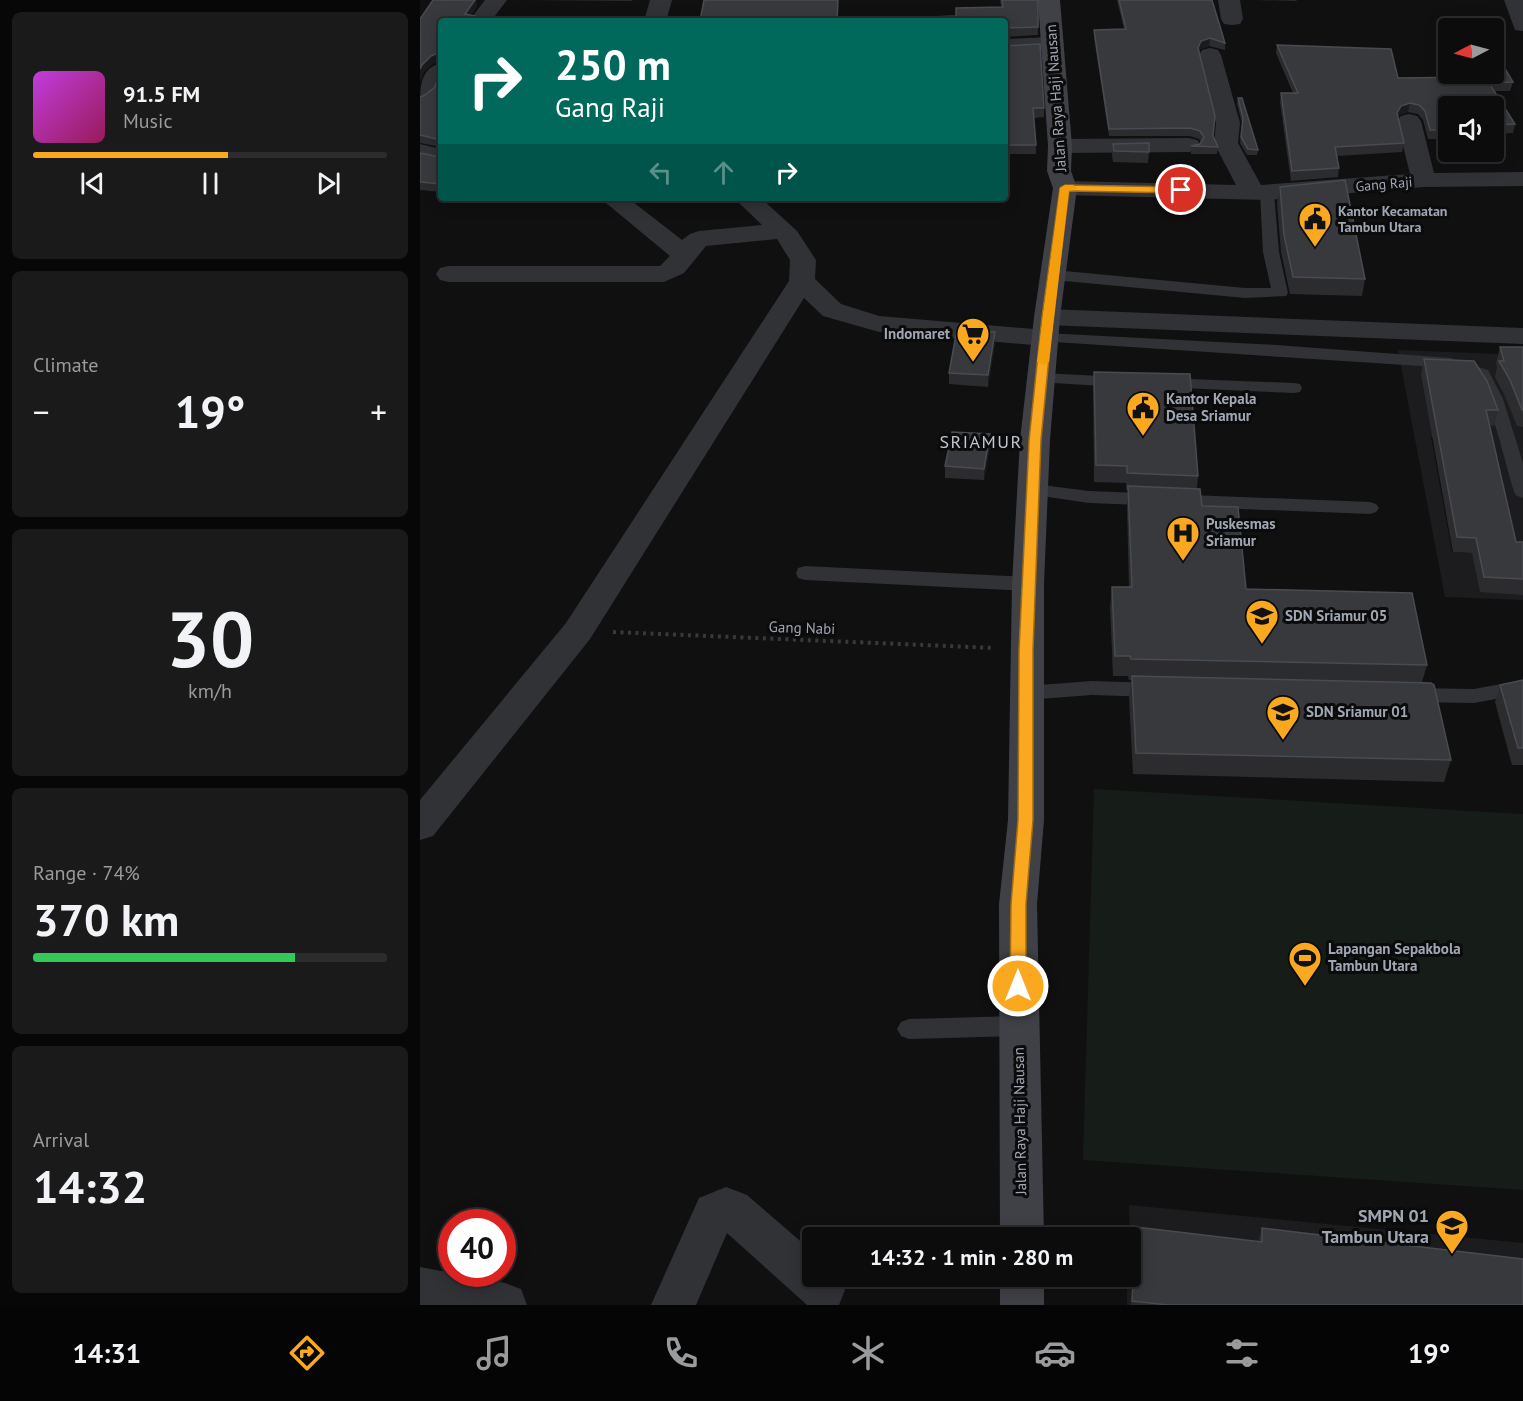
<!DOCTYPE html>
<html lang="en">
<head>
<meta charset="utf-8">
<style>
  body { margin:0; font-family:"PT Sans",sans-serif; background:#1a1a1b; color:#f1f3f6; height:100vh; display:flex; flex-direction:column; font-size:22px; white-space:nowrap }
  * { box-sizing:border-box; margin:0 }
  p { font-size:20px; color:#9a9b9d }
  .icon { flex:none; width:33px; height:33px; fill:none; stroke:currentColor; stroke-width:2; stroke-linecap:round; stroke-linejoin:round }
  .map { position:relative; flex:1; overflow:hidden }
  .panel { display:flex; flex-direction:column; gap:12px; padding:12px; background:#070707; width:420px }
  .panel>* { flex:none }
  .banner { position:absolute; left:18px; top:18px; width:570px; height:183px; border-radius:6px; box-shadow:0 3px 15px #0003,0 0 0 2px #2c2c2e; background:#00695c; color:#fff; overflow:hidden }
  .needle { width:39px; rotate:264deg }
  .controls { position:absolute; left:1018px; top:18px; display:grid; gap:12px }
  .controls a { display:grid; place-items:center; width:66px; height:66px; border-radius:6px; background:#0c0c0d; box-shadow:0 3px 15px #0003,0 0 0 2px #2c2c2e; font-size:30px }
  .speed { position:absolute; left:18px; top:1209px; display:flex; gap:12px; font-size:30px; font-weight:700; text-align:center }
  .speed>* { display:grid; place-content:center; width:78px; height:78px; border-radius:50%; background:#0c0c0d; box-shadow:0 3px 15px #0003,0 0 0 2px #2c2c2e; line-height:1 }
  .speed .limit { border:9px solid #d22; background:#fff; color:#111 }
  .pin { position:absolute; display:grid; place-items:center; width:51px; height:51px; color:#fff; margin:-26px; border:3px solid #fff; border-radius:50%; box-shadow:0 2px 6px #0007 }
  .me { position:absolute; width:66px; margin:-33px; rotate:0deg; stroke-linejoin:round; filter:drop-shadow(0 0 4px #0008) }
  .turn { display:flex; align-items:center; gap:21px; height:126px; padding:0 18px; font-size:27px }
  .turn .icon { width:78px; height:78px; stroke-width:2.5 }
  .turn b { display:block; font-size:42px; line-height:51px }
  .lanes { display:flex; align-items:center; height:57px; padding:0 18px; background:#0003; justify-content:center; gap:30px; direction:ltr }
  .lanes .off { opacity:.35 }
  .big { font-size:45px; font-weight:700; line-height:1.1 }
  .panel .widget { flex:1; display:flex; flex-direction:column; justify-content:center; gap:9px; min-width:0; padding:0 21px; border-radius:9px; background:#1a1a1b }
  .panel .dial { align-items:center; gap:0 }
  .dial b { font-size:78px; line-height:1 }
  .song { display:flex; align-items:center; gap:18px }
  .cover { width:72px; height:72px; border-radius:9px; background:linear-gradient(135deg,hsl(290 70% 55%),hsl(330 70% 35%)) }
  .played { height:6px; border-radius:3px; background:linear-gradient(90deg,#faa81f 55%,#2c2c2e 55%) }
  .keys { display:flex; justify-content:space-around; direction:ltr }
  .heat { display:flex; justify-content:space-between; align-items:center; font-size:33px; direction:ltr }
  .charge { height:9px; border-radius:4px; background:linear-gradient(90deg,#34c759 74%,#2c2c2e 0) }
  .trip { position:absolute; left:382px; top:1227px; width:339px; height:60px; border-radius:6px; background:#0c0c0d; box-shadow:0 3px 15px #0003,0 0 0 2px #2c2c2e; font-weight:700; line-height:60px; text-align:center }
  .tabs { display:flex; height:96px; justify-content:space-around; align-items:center; background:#050505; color:#9a9b9d }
  .tabs .icon { width:42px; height:42px }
  .tabs .selected { color:#faa81f }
  .tabs b { font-size:27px; color:#f1f3f6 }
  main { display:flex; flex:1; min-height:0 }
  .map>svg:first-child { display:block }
</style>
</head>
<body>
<main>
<section class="panel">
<div class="widget">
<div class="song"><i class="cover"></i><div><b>91.5 FM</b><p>Music</p></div></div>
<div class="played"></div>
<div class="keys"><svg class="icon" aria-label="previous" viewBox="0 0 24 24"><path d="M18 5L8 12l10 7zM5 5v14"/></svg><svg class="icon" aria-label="pause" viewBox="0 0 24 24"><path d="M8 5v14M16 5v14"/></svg><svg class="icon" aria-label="next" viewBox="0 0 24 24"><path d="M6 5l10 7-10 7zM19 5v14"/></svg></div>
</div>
<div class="widget"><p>Climate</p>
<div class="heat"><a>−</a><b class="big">19°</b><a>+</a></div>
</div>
<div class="widget dial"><b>30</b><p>km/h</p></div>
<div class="widget"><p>Range · 74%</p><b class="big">370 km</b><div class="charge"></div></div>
<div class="widget"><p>Arrival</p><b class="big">14:32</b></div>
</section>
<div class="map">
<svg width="1103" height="1305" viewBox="0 0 1103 1305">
  <rect width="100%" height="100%" fill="#101011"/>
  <g fill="#1c1c1e" fill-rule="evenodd">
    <path d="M978,350L1103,355V600L1025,597ZM1011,437L1065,439L1090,555L1032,552Z"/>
    <polygon points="709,1205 1103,1243 1103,1270 964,1305 828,1305 714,1239 711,1305 707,1305 707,1277 711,1276"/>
  </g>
  <polygon fill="#161c17" points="674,789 1103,814 1103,1190 663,1160"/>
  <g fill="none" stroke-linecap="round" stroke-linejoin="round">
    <polyline stroke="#37393d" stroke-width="4" stroke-dasharray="3 4.5" stroke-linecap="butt" points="193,632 575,648"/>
    <g fill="#313236" fill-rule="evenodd">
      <polygon points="847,189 854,193 859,252 868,293 866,296 825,298 634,280 626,275 634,270 825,288 851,288 843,252 840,193"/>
      <polygon points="625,333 856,345 1031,358 1039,363 1031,368 619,341 617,338"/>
      <path d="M1058,367L1068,370L1083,399L1103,463V498L1097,496L1094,492C1082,452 1074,405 1050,372Z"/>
      <polygon points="622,373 700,377 706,378 708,382 706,386 700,387 616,382 614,378 616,374"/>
      <polygon points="744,378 874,383 880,384 882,388 880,392 874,393 738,387 736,383 738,379"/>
      <polygon points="614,484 669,491 950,502 956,504 959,508 956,512 950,514 669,503 608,494 605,490 608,486"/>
      <polygon points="385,566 608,577 615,579 617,584 615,589 608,591 385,580 378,578 376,573 378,568"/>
      <polygon points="1103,680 1103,694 1054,703 990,702 983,700 980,695 983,690 990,688 1054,689"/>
      <polygon points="672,681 735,683 742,685 745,690 742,695 735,697 672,695 606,700 599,698 596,693 599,688 606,686"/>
      <polygon points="598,1016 606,1019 610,1026 606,1033 598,1036 489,1039 481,1036 477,1029 481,1022 489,1019"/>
    </g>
    <g fill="#313236" fill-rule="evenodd">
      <polygon points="65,0 87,0 71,21 49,21"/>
      <polygon points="230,0 252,0 246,21 224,21"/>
      <polygon points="798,0 820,0 823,19 820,24 812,25 804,24 801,19"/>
      <polygon points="1084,0 1103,0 1103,31 1095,30"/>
      <polygon points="633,37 641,39 644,44 641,49 585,53 585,39"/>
      <polygon points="790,48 798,50 801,55 820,123 818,143 841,185 990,174 977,121 981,116 989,114 997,116 1001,121 1014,173 1103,172 1103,186 1004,187 847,200 645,195 636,193 633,188 636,183 645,181 816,185 794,143 796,123 779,55 782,50"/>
      <path d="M21,63C21,81 20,98 0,103C0,86 1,68 21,63Z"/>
      <polygon points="769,138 777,140 781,145 777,150 769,152 640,153 632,151 628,146 632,141 640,139"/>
      <polygon points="0,144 21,149 21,163 0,158"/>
      <polygon points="180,198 208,198 262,240 270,234 279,231 342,225 314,198 341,198 377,231 396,260 395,279 421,304 459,316 625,330 635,332 639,338 635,344 625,346 459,332 403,316 384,298 170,639 13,836 0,840 0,800 146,623 369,281 370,260 357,239 286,246 264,273 244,282 29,282 20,280 16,274 20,268 29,266 240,266 250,256"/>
      <polygon points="627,309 1103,328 1103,344 627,325 617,323 614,317 617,311"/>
      <polygon points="306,1187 327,1195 393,1252 393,1276 420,1276 425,1290 419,1305 387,1305 307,1233 276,1305 231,1305 279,1198"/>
      <polygon points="0,1267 85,1283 101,1289 107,1305 0,1305"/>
    </g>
    <g fill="#3f4146" fill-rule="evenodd">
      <polygon points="618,0 640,0 652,146 651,171 657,188 640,317 630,440 624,584 624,820 617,904 624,1238 580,1238 579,904 588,820 592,584 600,440 614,317 633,188 627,171 628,146"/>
      <rect x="580" y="1276" width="44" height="29"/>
    </g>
  </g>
  <g fill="#2c2c2f">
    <polygon points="105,0 212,0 212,1"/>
    <polygon points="580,0 618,0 618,35 585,37 585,21 536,16 581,7"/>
    <polygon points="697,0 792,0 805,43 805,50 789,46 780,49 779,52 793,136 798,147 797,154 771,154 771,146 780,144 781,142 779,139 770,136 689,136 674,38 674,30 704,29"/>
    <polygon points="836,0 877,0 876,1"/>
    <polygon points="857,45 978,78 1049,77 1047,74 1074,74 1093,82 1090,91 1075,91 1095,124 1093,133 1074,134 1074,106 1029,106 1029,139 1008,139 1003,120 998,114 988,112 979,115 978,117 984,143 982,152 917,156 919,168 918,177 871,181 860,102 861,93 873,93 856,53"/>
    <polygon points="585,46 624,108 624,117 614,118 616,145 616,154 585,154"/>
    <polygon points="21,67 21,192 0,190 0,153 20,157 21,147 0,143 0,97 5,95 15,87"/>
    <polygon points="818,98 838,150 837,155 827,155 820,143 822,123 817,104"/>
    <polygon points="693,144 729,152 728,163 693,162 692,155"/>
    <polygon points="860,187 945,279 942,296 870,294 861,252 857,203"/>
    <polygon points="575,344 568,387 529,384 529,373"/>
    <polygon points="1080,347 1103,347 1103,427 1097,426 1085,396 1075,377 1077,368 1076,363"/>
    <polygon points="1004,359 1078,410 1074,426 1070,425 1096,542 1103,542 1103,595 1060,592 1052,553 1033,552 1001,374"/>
    <polygon points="674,372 778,476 777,489 782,506 826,589 1007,665 1002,682 1031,760 1024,782 713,774 709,698 711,680 709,680 708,676 693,676 690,607 692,587 709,587 707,507 708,490 706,490 706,483 674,482 673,389"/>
    <polygon points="570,434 570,446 564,480 525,478 525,466"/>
    <polygon points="1103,680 1103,765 1092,765 1075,702 1080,685"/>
    <polygon points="716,1227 839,1242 839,1238 842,1228 1103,1305 711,1305 714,1238"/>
  </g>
  <g fill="#1b1b1d">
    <polygon points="55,0 57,0 57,7 47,21 45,14"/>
    <polygon points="790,38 789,46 780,49 777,56 778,48 781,41"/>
    <polygon points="18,53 20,61 13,64 4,72 0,82 0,69 2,65 11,56"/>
    <polygon points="990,103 988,112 979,115 975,122 977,113 981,106"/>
    <polygon points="575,332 575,344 568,387 568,375"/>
    <polygon points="570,434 570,446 564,480 564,469"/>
  </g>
  <g fill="#38393d" stroke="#484b50" stroke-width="1.5">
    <polygon points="13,0 55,0 45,14 55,16 55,21 21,21 21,55 18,53 11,56 2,65 0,69 0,19"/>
    <polygon points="284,0 418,0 417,21 280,21"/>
    <polygon points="582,0 618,0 618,27 585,28 585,21 488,21 487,18 536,16 536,8 583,7"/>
    <polygon points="699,0 792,0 805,43 790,38 781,41 778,48 795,116 793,136 798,147 771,146 780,144 784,137 780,131 770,128 689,129 674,30 706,29"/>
    <polygon points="620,44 624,108 613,108 616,145 585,145 585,46"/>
    <polygon points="857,45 971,49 978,78 1055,77 1053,74 1074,74 1074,50 1093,82 1069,83 1095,124 1074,125 1074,106 1029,106 1029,130 1010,130 1005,111 999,105 990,103 981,106 977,113 984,143 915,147 919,168 872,171 861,93 878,93"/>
    <polygon points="21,67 21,184 0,182 0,153 20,157 21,140 0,135 0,97 5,95 15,87"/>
    <polygon points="818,98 822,98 838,150 828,149 821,137 823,118"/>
    <polygon points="729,143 729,152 694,151 693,144"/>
    <polygon points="925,180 945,279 873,277 864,235 860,187"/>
    <polygon points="537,329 575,332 568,375 529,373"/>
    <polygon points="1080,347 1103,347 1103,410 1102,410 1090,380 1079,361 1084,361"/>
    <polygon points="1004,359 1054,361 1067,381 1078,410 1066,410 1096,542 1103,542 1103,579 1064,577 1056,538 1037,537"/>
    <polygon points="674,372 770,374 778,476 707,473 707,466 676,465"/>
    <polygon points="532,432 570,434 564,469 525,466"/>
    <polygon points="708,486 780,489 782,506 818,507 826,589 992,593 1007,665 711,659 710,656 695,656 692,587 712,587"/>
    <polygon points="712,676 1011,683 1014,685 1031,760 716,753"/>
    <polygon points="1103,680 1103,748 1098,748 1080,685"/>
    <polygon points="716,1227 842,1242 842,1228 1103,1259 1103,1305 748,1305 712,1301"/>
  </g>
  <polygon fill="#faa81f" stroke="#a26d14" stroke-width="1.5" points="645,185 761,187 766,190 761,193 649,191 633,317 621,440 613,650 613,820 606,904 606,986 604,991 598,993 592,991 590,986 591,904 598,820 599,650 609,440 622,317 640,188"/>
  <polygon fill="#f59e0b" points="653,185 658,188 649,191 629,362 623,365 617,362 640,188 645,185"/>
  <defs>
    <g id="civic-pin" transform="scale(1.725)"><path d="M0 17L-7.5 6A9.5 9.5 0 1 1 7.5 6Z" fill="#faa81f" stroke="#0b0b0c"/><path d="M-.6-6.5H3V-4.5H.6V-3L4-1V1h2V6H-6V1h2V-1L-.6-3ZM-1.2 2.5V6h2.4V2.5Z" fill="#111"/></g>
    <g id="supermarket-pin" transform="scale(1.725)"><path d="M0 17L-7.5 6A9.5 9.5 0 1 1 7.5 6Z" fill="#faa81f" stroke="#0b0b0c"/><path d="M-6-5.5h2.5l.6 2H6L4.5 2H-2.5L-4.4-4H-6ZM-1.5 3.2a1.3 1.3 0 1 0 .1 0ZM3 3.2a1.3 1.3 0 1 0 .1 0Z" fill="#111"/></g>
    <g id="hospital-pin" transform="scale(1.725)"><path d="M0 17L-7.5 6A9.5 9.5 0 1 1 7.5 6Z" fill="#faa81f" stroke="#0b0b0c"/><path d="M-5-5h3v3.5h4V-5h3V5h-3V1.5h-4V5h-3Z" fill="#111"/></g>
    <g id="school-pin" transform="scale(1.725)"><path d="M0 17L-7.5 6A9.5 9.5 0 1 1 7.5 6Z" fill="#faa81f" stroke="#0b0b0c"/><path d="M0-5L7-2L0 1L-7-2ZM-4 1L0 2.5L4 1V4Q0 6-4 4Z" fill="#111"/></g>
    <g id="stadium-pin" transform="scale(1.725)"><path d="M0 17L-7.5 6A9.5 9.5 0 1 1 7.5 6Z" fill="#faa81f" stroke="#0b0b0c"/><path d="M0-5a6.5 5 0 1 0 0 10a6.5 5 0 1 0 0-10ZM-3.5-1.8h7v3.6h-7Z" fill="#111"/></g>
  </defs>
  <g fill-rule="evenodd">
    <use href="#civic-pin" x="895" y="219"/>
    <use href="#supermarket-pin" x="553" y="334"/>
    <use href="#civic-pin" x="723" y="408"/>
    <use href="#hospital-pin" x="763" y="533"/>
    <use href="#school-pin" x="842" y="616"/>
    <use href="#school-pin" x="863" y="712"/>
    <use href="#stadium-pin" x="885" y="958"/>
    <use href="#school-pin" x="1032" y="1226"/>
  </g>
  <g text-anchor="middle" stroke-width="6" stroke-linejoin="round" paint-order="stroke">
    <g font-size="14" fill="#a0a7b3" stroke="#0b0b0c">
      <text transform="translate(964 184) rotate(-5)" y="5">Gang Raji</text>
    </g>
    <g font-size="14" font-weight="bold" fill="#a0a7b3" stroke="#0b0b0c" text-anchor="start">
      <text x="918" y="216">Kantor Kecamatan<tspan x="918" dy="16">Tambun Utara</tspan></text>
    </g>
    <g font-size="15" fill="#a0a7b3" stroke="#0b0b0c">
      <text transform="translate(636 98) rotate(-94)" y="5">Jalan Raya Haji Nausan</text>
      <text transform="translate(382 628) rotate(2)" y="5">Gang Nabi</text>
      <text transform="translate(600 1121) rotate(-91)" y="5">Jalan Raya Haji Nausan</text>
    </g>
    <g font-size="15" font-weight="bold" fill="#a0a7b3" stroke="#0b0b0c" text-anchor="start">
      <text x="530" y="339" text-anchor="end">Indomaret</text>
      <text x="746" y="404">Kantor Kepala<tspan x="746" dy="17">Desa Sriamur</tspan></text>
      <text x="786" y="529">Puskesmas<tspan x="786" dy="17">Sriamur</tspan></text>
      <text x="865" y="621">SDN Sriamur 05</text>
      <text x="886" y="717">SDN Sriamur 01</text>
      <text x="908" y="954">Lapangan Sepakbola<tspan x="908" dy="17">Tambun Utara</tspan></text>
    </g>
    <g font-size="18" letter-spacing="1.5" fill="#c1c5cf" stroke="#0b0b0c">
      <text x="561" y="448">SRIAMUR</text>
    </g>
    <g font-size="18" font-weight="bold" fill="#a0a7b3" stroke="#0b0b0c" text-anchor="end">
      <text x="1009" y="1222">SMPN 01<tspan x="1009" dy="21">Tambun Utara</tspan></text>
    </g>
  </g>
</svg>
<div class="controls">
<a><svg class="needle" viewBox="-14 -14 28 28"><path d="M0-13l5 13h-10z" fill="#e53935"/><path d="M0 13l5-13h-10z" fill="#9a9b9d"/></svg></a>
<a><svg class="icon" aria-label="sound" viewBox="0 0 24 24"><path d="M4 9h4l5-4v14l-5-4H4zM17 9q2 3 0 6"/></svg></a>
</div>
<div class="speed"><div class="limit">40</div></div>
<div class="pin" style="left:761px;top:190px;background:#d93025"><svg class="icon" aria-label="arrive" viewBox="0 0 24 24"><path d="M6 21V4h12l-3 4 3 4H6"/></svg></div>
<svg class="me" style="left:598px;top:986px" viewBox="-20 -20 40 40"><circle r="17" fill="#faa81f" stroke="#fff" stroke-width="3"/><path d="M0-11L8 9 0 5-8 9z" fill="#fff"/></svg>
<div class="trip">14:32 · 1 min · 280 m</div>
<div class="banner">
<div class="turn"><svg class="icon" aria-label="right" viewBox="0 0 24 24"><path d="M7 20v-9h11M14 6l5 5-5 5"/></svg><div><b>250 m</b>Gang Raji</div></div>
<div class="lanes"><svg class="icon off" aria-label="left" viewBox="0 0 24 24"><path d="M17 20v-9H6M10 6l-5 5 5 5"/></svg><svg class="icon off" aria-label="ahead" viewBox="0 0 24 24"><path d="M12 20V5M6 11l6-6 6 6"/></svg><svg class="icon" aria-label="right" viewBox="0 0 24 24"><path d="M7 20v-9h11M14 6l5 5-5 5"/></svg></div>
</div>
</div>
</main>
<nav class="tabs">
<b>14:31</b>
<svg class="icon selected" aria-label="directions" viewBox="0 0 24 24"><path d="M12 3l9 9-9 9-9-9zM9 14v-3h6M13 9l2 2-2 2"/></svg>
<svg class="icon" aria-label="music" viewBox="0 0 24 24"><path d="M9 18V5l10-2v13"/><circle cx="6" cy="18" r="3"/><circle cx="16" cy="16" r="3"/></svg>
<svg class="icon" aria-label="phone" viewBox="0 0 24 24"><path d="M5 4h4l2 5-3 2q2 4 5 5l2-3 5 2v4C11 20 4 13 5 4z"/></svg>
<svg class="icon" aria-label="climate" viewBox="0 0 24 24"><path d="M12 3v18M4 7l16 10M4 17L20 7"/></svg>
<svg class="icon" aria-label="car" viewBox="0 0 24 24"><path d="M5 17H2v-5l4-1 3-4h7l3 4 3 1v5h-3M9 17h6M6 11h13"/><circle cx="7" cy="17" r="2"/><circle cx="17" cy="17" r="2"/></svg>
<svg class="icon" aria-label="filters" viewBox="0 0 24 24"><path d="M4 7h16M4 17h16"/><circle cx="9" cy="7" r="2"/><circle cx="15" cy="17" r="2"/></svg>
<b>19°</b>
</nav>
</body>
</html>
